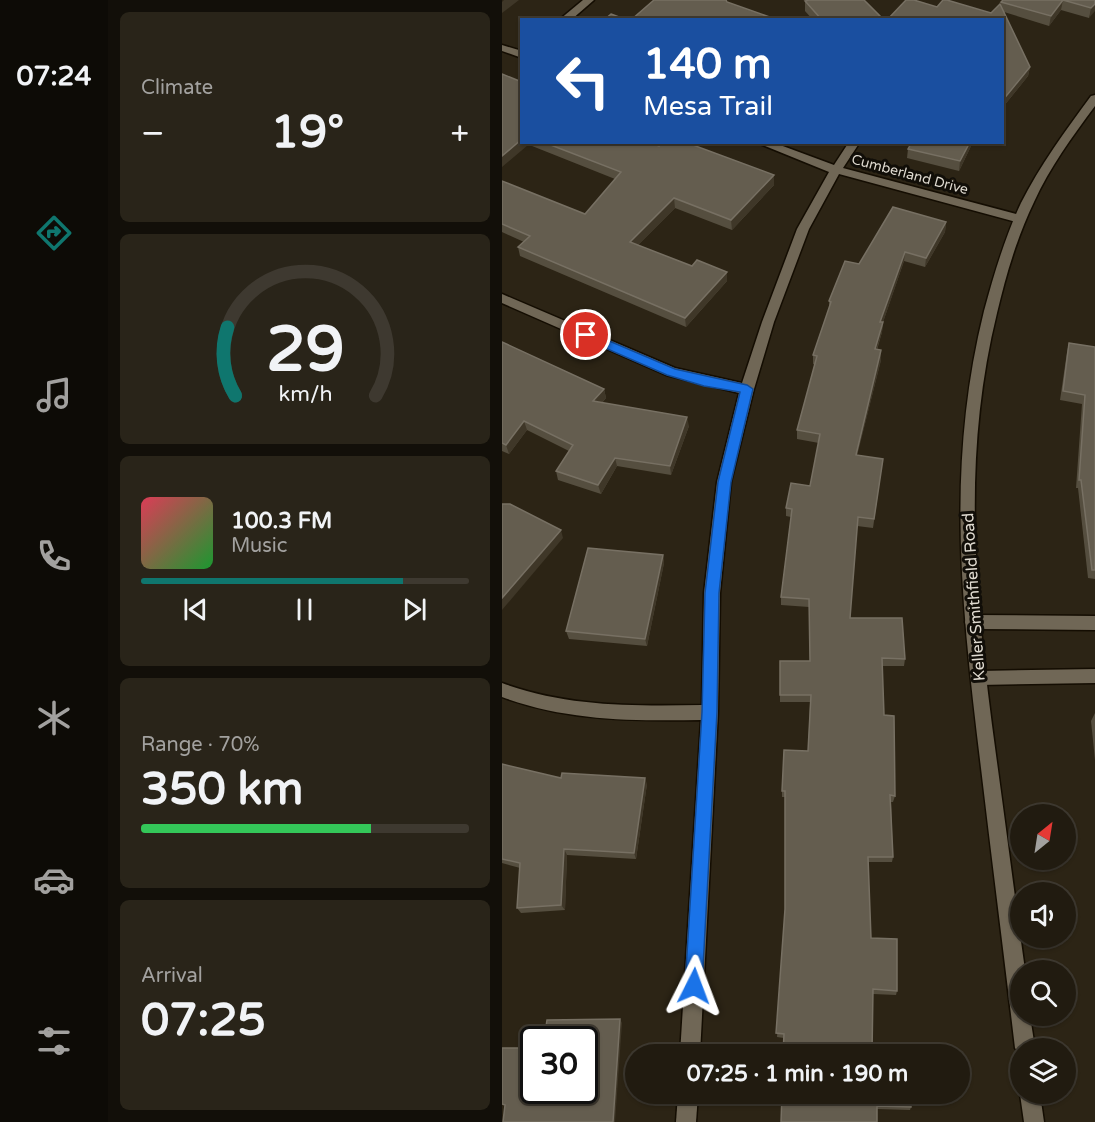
<!DOCTYPE html>
<html lang="en">
<head>
<meta charset="utf-8">
<style>
  body { margin:0; font-family:"Varela Round",sans-serif; background:#292419; color:#f1f3f6; height:100vh; display:flex; flex-direction:column; font-size:22px; white-space:nowrap }
  * { box-sizing:border-box; margin:0 }
  p { font-size:20px; color:#a2a19f }
  .icon { flex:none; width:33px; height:33px; fill:none; stroke:currentColor; stroke-width:2; stroke-linecap:round; stroke-linejoin:round }
  .map { position:relative; flex:1; overflow:hidden }
  .panel { display:flex; flex-direction:column; gap:12px; padding:12px; background:#120f09; width:394px }
  .panel>* { flex:none }
  .banner { position:absolute; left:18px; top:18px; width:484px; height:126px; border-radius:0px; box-shadow:0 2px 4px #0004,0 0 0 2px #3e3930; background:#1a4fa0; color:#fff; overflow:hidden }
  .needle { width:39px; rotate:30deg }
  .controls { position:absolute; left:508px; top:804px; display:grid; gap:12px }
  .controls a { display:grid; place-items:center; width:66px; height:66px; border-radius:50%; background:#211b10; box-shadow:0 2px 4px #0004,0 0 0 2px #3e3930; font-size:30px }
  .speed { position:absolute; left:18px; top:1026px; display:flex; gap:12px; font-size:30px; font-weight:700; text-align:center }
  .speed>* { display:grid; place-content:center; width:78px; height:78px; border-radius:50%; background:#211b10; box-shadow:0 2px 4px #0004,0 0 0 2px #3e3930; line-height:1 }
  .speed .limit { border:3px solid #111; border-radius:9px; background:#fff; color:#111 }
  .pin { position:absolute; display:grid; place-items:center; width:51px; height:51px; color:#fff; margin:-26px; border:3px solid #fff; border-radius:50%; box-shadow:0 2px 6px #0007 }
  .me { position:absolute; width:66px; margin:-33px; rotate:3deg; stroke-linejoin:round; filter:drop-shadow(0 0 4px #0008) }
  .turn { display:flex; align-items:center; gap:21px; height:126px; padding:0 24px; font-size:27px }
  .turn .icon { width:78px; height:78px; stroke-width:2.5 }
  .turn b { display:block; font-size:42px; line-height:51px }
  .big { font-size:45px; font-weight:700; line-height:1.1 }
  .panel .widget { flex:1; display:flex; flex-direction:column; justify-content:center; gap:9px; min-width:0; padding:0 21px; border-radius:9px; background:#292419 }
  .panel .dial { align-items:center; gap:0 }
  .dial svg { height:156px; overflow:visible; fill:none; stroke:#3e3930; stroke-width:7; stroke-linecap:round; text-anchor:middle }
  .dial text { fill:#f1f3f6; stroke:none }
  .song { display:flex; align-items:center; gap:18px }
  .cover { width:72px; height:72px; border-radius:9px; background:linear-gradient(135deg,hsl(350 70% 55%),hsl(130 70% 35%)) }
  .played { height:6px; border-radius:3px; background:linear-gradient(90deg,#0f766e 80%,#3e3930 80%) }
  .keys { display:flex; justify-content:space-around; direction:ltr }
  .heat { display:flex; justify-content:space-between; align-items:center; font-size:33px; direction:ltr }
  .charge { height:9px; border-radius:4px; background:linear-gradient(90deg,#34c759 70%,#3e3930 0) }
  .trip { position:absolute; left:123px; top:1044px; width:345px; height:60px; border-radius:30px; background:#211b10; box-shadow:0 2px 4px #0004,0 0 0 2px #3e3930; font-weight:700; line-height:60px; text-align:center }
  main { display:flex; flex:1; min-height:0 }
  .tabs { display:flex; flex-direction:column; width:108px; justify-content:space-around; align-items:center; background:#0d0b06; color:#a2a19f }
  .tabs .icon { width:42px; height:42px }
  .tabs .on { color:#0f766e }
  .tabs b { font-size:27px; color:#f1f3f6 }
  .map>svg:first-child { display:block }
</style>
</head>
<body>
<main>
<nav class="tabs">
<b>07:24</b>
<svg class="icon on" aria-label="directions" viewBox="0 0 24 24"><path d="M12 3l9 9-9 9-9-9zM9 14v-3h6M13 9l2 2-2 2"/></svg>
<svg class="icon" aria-label="music" viewBox="0 0 24 24"><path d="M9 18V5l10-2v13"/><circle cx="6" cy="18" r="3"/><circle cx="16" cy="16" r="3"/></svg>
<svg class="icon" aria-label="phone" viewBox="0 0 24 24"><path d="M5 4h4l2 5-3 2q2 4 5 5l2-3 5 2v4C11 20 4 13 5 4z"/></svg>
<svg class="icon" aria-label="climate" viewBox="0 0 24 24"><path d="M12 3v18M4 7l16 10M4 17L20 7"/></svg>
<svg class="icon" aria-label="car" viewBox="0 0 24 24"><path d="M5 17H2v-5l4-1 3-4h7l3 4 3 1v5h-3M9 17h6M6 11h13"/><circle cx="7" cy="17" r="2"/><circle cx="17" cy="17" r="2"/></svg>
<svg class="icon" aria-label="filters" viewBox="0 0 24 24"><path d="M4 7h16M4 17h16"/><circle cx="9" cy="7" r="2"/><circle cx="15" cy="17" r="2"/></svg>
</nav>
<section class="panel">
<div class="widget"><p>Climate</p>
<div class="heat"><a>−</a><b class="big">19°</b><a>+</a></div>
</div>
<div class="widget dial"><svg viewBox="0 0 100 80">
<path d="M14 69A42 42 0 1 1 86 69"/>
<path d="M14 69A42 42 0 0 1 10 34" stroke="#0f766e"/>
<text x="50" y="56" font-size="32" font-weight="700">29</text>
<text x="50" y="72" font-size="11">km/h</text>
</svg></div>
<div class="widget">
<div class="song"><i class="cover"></i><div><b>100.3 FM</b><p>Music</p></div></div>
<div class="played"></div>
<div class="keys"><svg class="icon" aria-label="previous" viewBox="0 0 24 24"><path d="M18 5L8 12l10 7zM5 5v14"/></svg><svg class="icon" aria-label="pause" viewBox="0 0 24 24"><path d="M8 5v14M16 5v14"/></svg><svg class="icon" aria-label="next" viewBox="0 0 24 24"><path d="M6 5l10 7-10 7zM19 5v14"/></svg></div>
</div>
<div class="widget"><p>Range · 70%</p><b class="big">350 km</b><div class="charge"></div></div>
<div class="widget"><p>Arrival</p><b class="big">07:25</b></div>
</section>
<div class="map">
<svg width="593" height="1122" viewBox="0 0 593 1122">
  <rect width="100%" height="100%" fill="#2c2415"/>
  <g fill="none" stroke-linecap="round" stroke-linejoin="round">
    <g stroke="#140d02" stroke-width="3">
      <g id="minor">
        <polygon points="81,0 92,0 69,20 57,20"/>
        <polygon points="0,45 20,51 20,58 0,51"/>
        <path d="M253,142H270L332,165L347,142H358L341,168L522,216L524,219L518,223L337,174L307,229L272,322L252,389L229,482L218,593L216,712L198,1054H178L199,720C131,721 65,721 0,697V683C65,707 132,706 200,705L202,593L215,482L237,393L164,375L0,303V294L173,368L240,383L260,322L295,229L327,172Z"/>
        <polygon points="471,615 593,616 593,630 471,629 465,627 463,622 465,617"/>
        <polygon points="593,669 593,683 477,685 471,683 469,678 471,673 477,671"/>
        <polygon points="176,1094 196,1094 194,1122 174,1122"/>
      </g>
    </g>
    <g stroke="#140d02" stroke-width="3">
      <g id="secondary">
        <path d="M593,95V106C570,137 548,167 532,202C515,237 504,275 495,313C458,463 474,605 494,755C504,827 513,899 523,970H519V1016H528L533,1048H519V1056L513,1048C502,955 490,861 479,768C460,610 443,468 482,311C492,274 503,237 519,203C538,165 564,130 589,96Z"/>
        <polygon points="519,1092 519,1094 538,1094 542,1122 522,1122 518,1094"/>
      </g>
    </g>
    <use href="#minor" fill="#706756" fill-rule="evenodd"/>
    <use href="#secondary" fill="#706756" fill-rule="evenodd"/>
  </g>
  <g fill="#554e3f">
    <polygon points="593,0 587,18 559,10 547,26 502,12 528,67 526,76 501,107 501,20 435,7 489,13 499,6 499,2"/>
    <polygon points="303,1 378,16 378,20 311,20 303,11"/>
    <polygon points="20,142 148,142 157,146 272,175 272,185 230,230 173,208 136,245 225,281 184,327 18,256 16,247 22,242 0,232 0,181 83,214 113,179"/>
    <polygon points="471,142 457,171 405,158 406,149"/>
    <polygon points="444,222 443,232 423,267 402,261 381,322 380,332 375,350 379,350 379,360 355,455 381,459 371,528 355,526 348,618 403,659 402,666 380,666 382,715 393,796 391,802 389,802 391,857 390,862 366,862 369,938 395,991 394,995 371,994 282,1038 275,1037 283,909 283,797 280,797 280,791 306,751 308,702 278,702 278,661 308,661 307,607 279,605 279,597 289,517 284,516 284,508 308,486 317,443 295,439 295,430 313,365 311,364 311,355 327,308 327,301 357,264"/>
    <polygon points="0,342 102,389 104,398 100,403 187,426 169,475 115,466 99,494 56,480 54,471 67,451 25,430 7,454 0,451"/>
    <polygon points="567,343 593,347 593,579 586,578 576,488 574,488 580,404 558,400 565,352"/>
    <polygon points="161,555 162,563 145,646 67,639 64,631"/>
    <polygon points="593,713 593,760 589,721"/>
    <polygon points="0,764 59,778 145,784 134,859 65,855 63,910 19,913 15,908 18,868 0,863"/>
    <polygon points="280,1094 409,1107 408,1110 375,1109"/>
  </g>
  <g fill="#3f3728">
    <polygon points="2,0 17,0 0,13 0,2"/>
    <polygon points="561,0 559,10 547,26 549,16"/>
    <polygon points="593,4 593,11 587,18 589,8"/>
    <polygon points="378,16 378,20 367,20"/>
    <polygon points="528,67 526,76 501,107 501,100"/>
    <polygon points="20,139 20,142 25,142 26,145 0,167 0,156"/>
    <polygon points="468,142 471,142 457,171 458,161"/>
    <polygon points="272,175 272,185 230,230 229,220"/>
    <polygon points="172,198 173,208 130,251 128,242"/>
    <polygon points="444,222 443,232 423,267 424,258"/>
    <polygon points="403,252 402,261 378,331 378,322"/>
    <polygon points="225,272 225,281 184,327 183,318"/>
    <polygon points="381,322 380,332 372,358 373,349"/>
    <polygon points="379,350 379,360 353,464 354,455"/>
    <polygon points="102,389 104,398 93,410 91,401"/>
    <polygon points="185,417 187,426 169,475 168,466"/>
    <polygon points="22,421 25,430 7,454 4,445"/>
    <polygon points="113,458 115,466 99,494 96,485"/>
    <polygon points="59,530 61,538 0,610 0,598"/>
    <polygon points="161,555 162,563 145,646 143,639"/>
    <polygon points="143,778 145,784 134,859 132,853"/>
    <polygon points="62,849 65,855 63,910 59,905"/>
    <polygon points="118,1019 120,1023 113,1122 111,1122"/>
  </g>
  <g fill="#645d4f" stroke="#777063" stroke-width="1.5">
    <polygon points="152,0 224,0 225,2 276,20 129,20"/>
    <polygon points="307,0 362,0 378,16 367,20 320,20 303,1"/>
    <polygon points="404,0 412,0 435,7 441,0 445,0 489,13 498,4 528,67 501,100 501,20 385,20"/>
    <polygon points="501,0 593,0 593,4 589,8 561,0 549,16 499,2"/>
    <polygon points="109,14 125,20 102,20"/>
    <polygon points="0,74 20,82 20,139 0,156"/>
    <polygon points="41,142 148,142 157,146 161,142 183,142 272,175 229,220 172,198 128,242 190,266 195,260 225,272 183,318 16,247 28,236 0,224 0,181 83,214 119,172"/>
    <polygon points="410,142 468,142 458,161 406,149"/>
    <polygon points="391,207 444,222 424,258 403,252 378,322 381,322 373,349 379,350 354,455 381,459 372,519 356,517 348,618 400,618 403,659 380,658 382,715 392,716 393,796 388,795 391,857 366,857 369,938 395,939 395,991 371,989 370,1054 281,1054 282,1034 274,1033 283,909 283,791 280,791 282,750 306,751 309,695 278,695 278,661 308,661 307,599 279,597 290,509 284,508 289,483 308,486 318,434 295,430 315,356 311,355 329,302 327,301 343,261 357,264"/>
    <polygon points="0,342 102,389 91,401 185,417 168,466 113,458 96,485 54,471 71,445 22,421 4,445 0,443"/>
    <polygon points="567,343 593,347 593,570 590,570 579,480 577,480 583,395 561,391"/>
    <polygon points="0,504 8,504 59,530 0,598"/>
    <polygon points="86,548 161,555 143,639 64,631"/>
    <polygon points="0,764 59,778 60,773 143,778 132,853 62,849 59,905 15,908 18,863 0,859"/>
    <polygon points="118,1019 111,1122 1,1122 3,1105 0,1104 0,1048 32,1048 32,1090 82,1090 82,1040 42,1040 45,1020"/>
    <polygon points="280,1094 409,1094 409,1107 375,1106 375,1122 279,1122"/>
  </g>
  <polygon fill="#1a73e8" stroke="#114b97" stroke-width="1.5" points="84,331 173,369 245,385 251,389 229,482 217,593 215,712 200,986 198,992 192,995 186,992 183,986 200,712 203,593 216,482 238,392 202,386 165,375 80,338 78,335"/>
  <g text-anchor="middle" stroke-width="6" stroke-linejoin="round" paint-order="stroke">
    <g font-size="14" fill="#dfdad0" stroke="#110e08">
      <text transform="translate(408 174) rotate(15)" y="5">Cumberland Drive</text>
    </g>
    <g font-size="16" fill="#dfdad0" stroke="#110e08">
      <text transform="translate(471 597) rotate(-94)" y="6">Keller Smithfield Road</text>
    </g>
  </g>
</svg>
<div class="controls">
<a><svg class="needle" viewBox="-14 -14 28 28"><path d="M0-13l5 13h-10z" fill="#e53935"/><path d="M0 13l5-13h-10z" fill="#a2a19f"/></svg></a>
<a><svg class="icon" aria-label="sound" viewBox="0 0 24 24"><path d="M4 9h4l5-4v14l-5-4H4zM17 9q2 3 0 6"/></svg></a>
<a><svg class="icon" aria-label="search" viewBox="0 0 24 24"><circle cx="10" cy="10" r="6"/><path d="M15 15l6 6"/></svg></a>
<a><svg class="icon" aria-label="layers" viewBox="0 0 24 24"><path d="M12 4l9 5-9 5-9-5zM3 14l9 5 9-5"/></svg></a>
</div>
<div class="speed"><div class="limit">30</div></div>
<div class="pin" style="left:84px;top:335px;background:#d93025"><svg class="icon" aria-label="arrive" viewBox="0 0 24 24"><path d="M6 21V4h12l-3 4 3 4H6"/></svg></div>
<svg class="me" style="left:192px;top:986px" viewBox="-20 -20 40 40"><path d="M0-17L14 15 0 8-14 15z" fill="#1a73e8" stroke="#fff" stroke-width="4"/></svg>
<div class="trip">07:25 · 1 min · 190 m</div>
<div class="banner">
<div class="turn"><svg class="icon" aria-label="left" viewBox="0 0 24 24"><path d="M17 20v-9H6M10 6l-5 5 5 5"/></svg><div><b>140 m</b>Mesa Trail</div></div>
</div>
</div>
</main>
</body>
</html>
